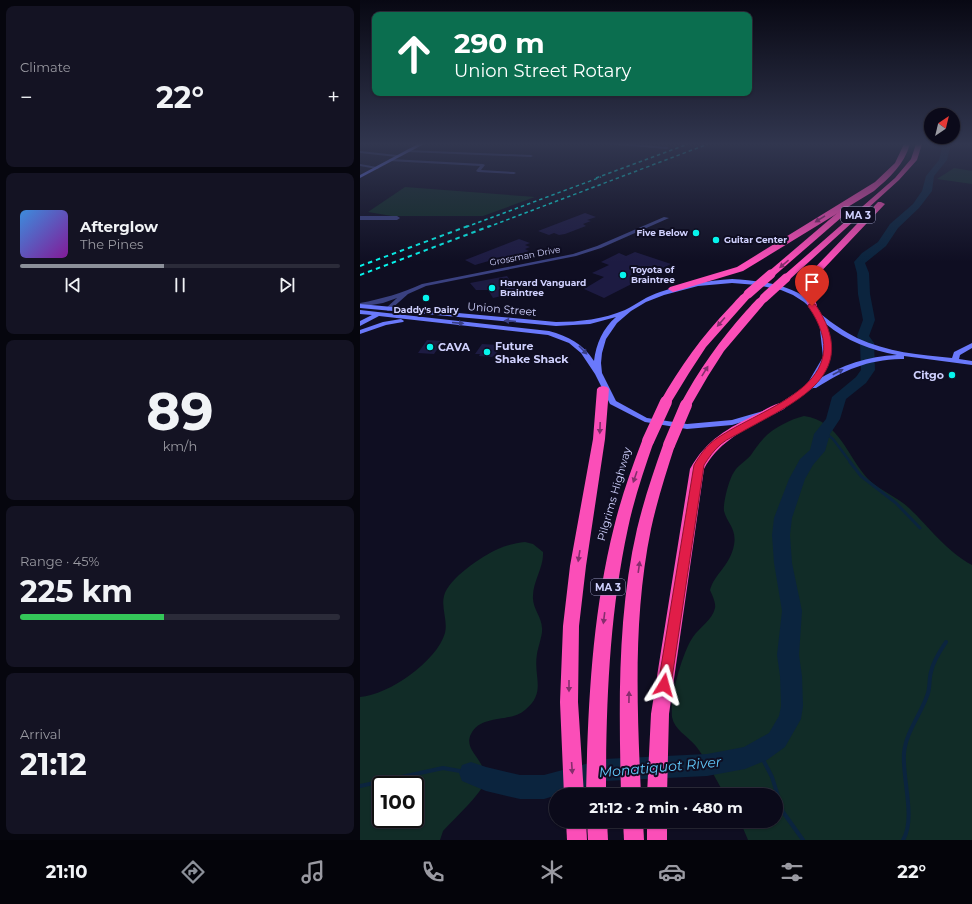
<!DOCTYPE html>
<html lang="en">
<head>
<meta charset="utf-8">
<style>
  body { margin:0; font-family:Montserrat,sans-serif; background:#141323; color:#f1f3f6; height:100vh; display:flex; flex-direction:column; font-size:15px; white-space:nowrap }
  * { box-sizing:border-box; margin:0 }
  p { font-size:13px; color:#9a9aa2 }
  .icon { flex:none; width:22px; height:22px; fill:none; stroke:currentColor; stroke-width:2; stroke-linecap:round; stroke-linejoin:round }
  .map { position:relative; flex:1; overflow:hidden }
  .details { display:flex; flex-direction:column; gap:6px; padding:6px; background:#06060e; width:360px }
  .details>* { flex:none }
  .hud { position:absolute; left:12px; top:12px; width:380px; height:84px; border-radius:8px; box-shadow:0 1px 3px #0004,0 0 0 1px #2b2b39; background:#0b6e4f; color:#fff; overflow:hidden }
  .needle { width:26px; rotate:35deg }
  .controls { position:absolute; left:564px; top:108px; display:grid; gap:8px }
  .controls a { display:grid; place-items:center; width:36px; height:36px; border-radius:50%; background:#0b0a1a; box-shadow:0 1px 3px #0004,0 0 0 1px #2b2b39; font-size:20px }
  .speed { position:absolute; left:12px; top:776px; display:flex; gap:8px; font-size:20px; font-weight:700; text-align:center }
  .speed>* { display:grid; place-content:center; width:52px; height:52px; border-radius:50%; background:#0b0a1a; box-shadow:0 1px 3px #0004,0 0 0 1px #2b2b39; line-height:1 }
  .speed .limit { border:2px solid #111; border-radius:6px; background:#fff; color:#111 }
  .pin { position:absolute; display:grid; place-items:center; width:34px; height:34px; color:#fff; margin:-41px -17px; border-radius:50% 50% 50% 0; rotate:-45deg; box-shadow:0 0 4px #0007 }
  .pin .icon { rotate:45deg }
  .me { position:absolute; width:44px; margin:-22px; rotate:8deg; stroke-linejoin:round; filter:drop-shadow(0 0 3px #0008) }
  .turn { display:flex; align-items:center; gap:14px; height:84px; padding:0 16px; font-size:18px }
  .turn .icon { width:52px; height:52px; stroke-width:2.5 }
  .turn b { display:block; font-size:28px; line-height:34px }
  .big { font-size:30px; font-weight:700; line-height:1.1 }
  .details .tile { flex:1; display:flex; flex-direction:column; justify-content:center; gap:6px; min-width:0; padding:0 14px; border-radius:8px; background:#141323 }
  .details .dial { align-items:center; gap:0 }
  .dial b { font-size:52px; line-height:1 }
  .song { display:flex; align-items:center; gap:12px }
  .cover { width:48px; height:48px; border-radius:6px; background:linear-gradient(135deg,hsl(210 70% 55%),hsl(290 70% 35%)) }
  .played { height:4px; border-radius:2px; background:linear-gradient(90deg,#8c9099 45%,#2b2b39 45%) }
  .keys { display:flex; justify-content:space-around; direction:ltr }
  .heat { display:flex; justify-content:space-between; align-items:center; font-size:22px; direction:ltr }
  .charge { height:6px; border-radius:3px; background:linear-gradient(90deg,#34c759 45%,#2b2b39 0) }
  .trip { position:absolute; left:189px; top:788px; width:234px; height:40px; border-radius:20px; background:#0b0a1a; box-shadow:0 1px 3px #0004,0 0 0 1px #2b2b39; font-weight:700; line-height:40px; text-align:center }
  .tabs { display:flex; height:64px; justify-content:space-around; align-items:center; background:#04040a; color:#9a9aa2 }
  .tabs .icon { width:28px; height:28px }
  .tabs .selected { color:#8c9099 }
  .tabs b { font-size:18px; color:#f1f3f6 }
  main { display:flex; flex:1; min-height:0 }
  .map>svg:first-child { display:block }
</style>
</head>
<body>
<main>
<section class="details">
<div class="tile"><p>Climate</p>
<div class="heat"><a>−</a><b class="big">22°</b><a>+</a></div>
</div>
<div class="tile">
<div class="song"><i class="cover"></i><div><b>Afterglow</b><p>The Pines</p></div></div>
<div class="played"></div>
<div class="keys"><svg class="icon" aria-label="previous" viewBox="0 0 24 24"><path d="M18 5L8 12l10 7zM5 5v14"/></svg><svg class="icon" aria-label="pause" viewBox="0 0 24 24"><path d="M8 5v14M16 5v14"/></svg><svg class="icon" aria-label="next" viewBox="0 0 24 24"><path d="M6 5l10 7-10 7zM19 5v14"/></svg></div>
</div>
<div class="tile dial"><b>89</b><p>km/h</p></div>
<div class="tile"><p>Range · 45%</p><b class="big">225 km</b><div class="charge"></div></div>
<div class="tile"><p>Arrival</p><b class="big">21:12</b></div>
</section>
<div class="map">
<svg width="612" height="840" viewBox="0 0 612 840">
  <rect width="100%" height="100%" fill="#0f0e22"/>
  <g fill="#112c27" fill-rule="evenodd">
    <polygon points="594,168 612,171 612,184 577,179"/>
    <polygon points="45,187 175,197 123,216 32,216 8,212"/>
    <path d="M444,416C480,421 487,457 509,480C521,491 537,497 549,508C569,527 587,552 612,565V840H388L380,821H416V795H365C355,778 347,760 335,745C327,736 314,729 312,717C310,697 322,653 333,637C339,628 353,619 355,608C356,602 352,595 350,590C355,573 370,566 374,545C377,529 367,523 364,511C363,503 369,479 374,472C378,465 386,461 391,455C395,449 399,443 404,438C413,428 431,419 444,416Z"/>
    <path d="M165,542L173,544L183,552C184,567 173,581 173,596C172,608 182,617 182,628C183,634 178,647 177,654C173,677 187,692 165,710C150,723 121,714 111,734C102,752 130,761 124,783C122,793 92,821 83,831L80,840H0V697C29,695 77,661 85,633C88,621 81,608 84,596C89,578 122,556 138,549C147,545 156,543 165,542ZM21,785H55V819H21Z"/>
  </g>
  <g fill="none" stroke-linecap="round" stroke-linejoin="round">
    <polyline stroke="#0b243e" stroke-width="2.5" points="463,431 473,439 491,463"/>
    <polyline stroke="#0b243e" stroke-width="3" points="490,462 501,476 536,503 560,528"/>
    <g stroke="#0b243e" stroke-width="4">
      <polyline points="399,752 412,777 423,812 443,840"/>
      <polyline points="0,786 83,768 111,773"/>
      <path d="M543,840C556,818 542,779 544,753C546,731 562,713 568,693C570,687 569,679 571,672C573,661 580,651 586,642"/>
    </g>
    <polygon fill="#0b243e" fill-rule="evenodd" points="583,144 591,144 587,160 574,176 572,191 559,208 538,228 526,246 505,263 509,273 510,294 515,320 509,336 514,343 515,370 506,383 486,399 480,419 470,434 465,451 453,465 445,479 432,518 430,535 432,563 442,611 439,655 442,676 443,706 441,719 425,747 407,760 385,769 347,776 244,781 184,799 160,799 126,791 102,781 99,773 102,765 111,762 126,767 160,775 184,775 244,759 347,754 384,747 409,733 419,716 421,706 420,676 417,655 422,611 414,563 412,535 414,518 429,479 440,459 450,450 454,434 466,419 472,397 496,377 501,370 500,343 497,336 503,320 498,294 497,273 494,262 502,253 518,242 530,224 553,204 562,191 566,176 579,160"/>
  </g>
  <g fill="#1d1b42">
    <polygon points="225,213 236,217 227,220 231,221 223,224 226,226 205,234 199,235 194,233 189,235 178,231"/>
    <polygon points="159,239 170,243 165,245 170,247 165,249 169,251 143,260 139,258 115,265 105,260"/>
    <polygon points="275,252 311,264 244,298 224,289 244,277 232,273 249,265 241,262 259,253 266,256"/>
    <polygon points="147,276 155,288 154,293 133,298 128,290 116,290 110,283"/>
    <polygon points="67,340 83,341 74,354 58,353"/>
    <polygon points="122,344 139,345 137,348 139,348 135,355 132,357 119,356 120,354 115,354"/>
  </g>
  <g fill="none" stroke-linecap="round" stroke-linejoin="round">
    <g fill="#3a4180" fill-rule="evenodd">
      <polygon points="243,144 272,144 307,147 309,148 307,149"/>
      <polygon points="46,150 171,155 173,156 171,157 48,152 46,151"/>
      <polygon points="0,151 37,155 39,156 37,157 0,153"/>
      <polygon points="31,159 123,164 125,165 121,170 154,172 156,173 154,174 118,172 116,171 120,166 29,161 29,159"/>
      <polygon points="0,164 17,167 19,168 17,169 0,166"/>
      <polygon points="0,216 37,216 40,218 37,220 0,220"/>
      <path d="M304,217L309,218L241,248L216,256L66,286L48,294L30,310L28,311L25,309L37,298L23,303L0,307V303C22,299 42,293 62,284L213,254L237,246Z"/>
    </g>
    <g fill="#6a79fb" fill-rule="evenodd">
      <polygon points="58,144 64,144 0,178 0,175"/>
      <path d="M372,279C398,281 426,283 448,299C452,302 456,306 459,310C460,311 460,313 462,315C472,323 485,332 497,338C527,352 560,355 592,358L594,352L612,343V348L600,355L599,359L612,361V365L544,356V359H541C507,360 484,370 456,388H453L418,411L372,425L327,429L285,422L250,404L235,374L221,353L209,343L188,335L19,316L0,326V321L12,315L0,314V310L189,331C208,336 223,344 234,361C236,344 243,328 256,317L230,324L196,326L0,308V304L196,322C219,322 244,319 265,310C277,304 287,296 300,292C323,284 347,281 372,279ZM372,283L397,285L421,290L433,295L444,302L453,310L459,320L463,357L446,386L413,408L372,420L327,424L287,418L256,401L242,373L241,363L242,353L246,339L257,323L271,311L286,302L304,295L338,286ZM466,324C486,341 511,350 537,355C508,356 482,365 457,380L470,357Z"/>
      <polygon points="41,319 44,321 43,322 26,325 0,334 0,330 23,322"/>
    </g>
    <g fill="#fb4eb8" fill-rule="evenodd">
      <path d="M544,144H550C544,165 529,178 514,191L383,271L313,292L308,289L310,287L377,267L515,182L535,163Z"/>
      <polygon points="556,144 562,144 557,160 539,180 429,280 423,280 421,278 423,276 535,178 551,159"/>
      <polygon points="518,202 521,202 525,204 454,279 452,289 457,306 455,308 449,308 443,292 445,278"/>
      <polygon points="483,208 489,208 490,210 414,276 408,276 407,274 408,272"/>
      <path d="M388,291L393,294L346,347L329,373L310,404H302L300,402C320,367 342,336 370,307C375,302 381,293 388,291Z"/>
      <path d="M404,295L409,298L364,351L348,376L330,407H322L320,405C338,371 360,340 386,311C391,306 397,297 404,295Z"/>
      <polygon points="243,386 247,387 249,389 245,439 226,566 219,626 218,702 224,795 204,795 200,702 203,626 210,566 233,439 237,389 239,387"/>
      <path d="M420,403L424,405L426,407L424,409C394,425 360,438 344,469L309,714L307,795H287L291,714L330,469C346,440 368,428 397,414C405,410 412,405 420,403Z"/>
      <path d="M288,437L292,438L294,441C284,470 274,499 268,528C249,616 246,706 246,795H226C228,705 232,615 254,527C261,498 271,470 282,441L284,438Z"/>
      <path d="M309,441L313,442L315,445C306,473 297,501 291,529C273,616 277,707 281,795H261C259,707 257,616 277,529C284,500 293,473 303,445L305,442Z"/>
      <polygon points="206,821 226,821 227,840 207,840"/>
      <polygon points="227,821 247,821 248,840 228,840"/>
      <polygon points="263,821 283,821 284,840 264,840"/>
      <rect x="287" y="821" width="20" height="19"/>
    </g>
    <g stroke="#06f4ec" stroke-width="1.5" stroke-dasharray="3.5 3" stroke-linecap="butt">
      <polyline points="236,178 328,144"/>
      <polyline points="106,227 241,177"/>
      <polyline points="128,227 348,144"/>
    </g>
    <g stroke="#06f4ec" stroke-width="2" stroke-dasharray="4.5 4" stroke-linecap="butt">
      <polyline points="0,266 108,226"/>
      <polyline points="0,275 130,226"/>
    </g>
    <g stroke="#fb4eb8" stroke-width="9">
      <polyline points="388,294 411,274"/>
      <polyline points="404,298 426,278"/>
    </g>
    <g stroke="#fb4eb8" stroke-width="12">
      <polyline points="288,441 306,402"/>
      <polyline points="309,445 326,405"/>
    </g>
  </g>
  <defs><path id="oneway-solid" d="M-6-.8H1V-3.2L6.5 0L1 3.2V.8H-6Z"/></defs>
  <g fill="#852e6d">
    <use href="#oneway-solid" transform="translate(460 219) rotate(148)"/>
    <use href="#oneway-solid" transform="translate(424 264) rotate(140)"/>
    <use href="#oneway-solid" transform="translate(361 322) rotate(131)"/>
    <use href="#oneway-solid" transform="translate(345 371) rotate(-58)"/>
    <use href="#oneway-solid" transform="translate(240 428) rotate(92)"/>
    <use href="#oneway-solid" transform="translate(275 477) rotate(109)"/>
    <use href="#oneway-solid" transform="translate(219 556) rotate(99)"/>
    <use href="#oneway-solid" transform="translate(279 567) rotate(-82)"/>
    <use href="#oneway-solid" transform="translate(244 618) rotate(97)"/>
    <use href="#oneway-solid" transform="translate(209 686) rotate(90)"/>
    <use href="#oneway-solid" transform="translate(269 697) rotate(-89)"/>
    <use href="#oneway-solid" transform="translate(212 768) rotate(86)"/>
  </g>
  <g fill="#383e84">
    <use href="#oneway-solid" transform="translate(150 321) rotate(-175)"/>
    <use href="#oneway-solid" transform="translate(98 323) rotate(5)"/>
    <use href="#oneway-solid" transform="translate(223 350) rotate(46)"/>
    <use href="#oneway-solid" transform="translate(478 372) rotate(-28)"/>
  </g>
  <linearGradient id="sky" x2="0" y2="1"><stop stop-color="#080813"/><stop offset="0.55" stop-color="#31364f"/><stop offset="1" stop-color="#31364f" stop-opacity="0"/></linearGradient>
  <rect width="612" height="262" fill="url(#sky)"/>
  <path fill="#e11d48" stroke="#92132f" d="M449,304H455C503,374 437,401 385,430C377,435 368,438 361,444C354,450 349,457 344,465L311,685L309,689L304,690L300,689L298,685L334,465C340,455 346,446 356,439C404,406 502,384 448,306Z"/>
  <g fill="#06f4ec" stroke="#0f0e22" stroke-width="1.5">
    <circle cx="336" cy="233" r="4"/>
    <circle cx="356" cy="240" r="4"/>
    <circle cx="263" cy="275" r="4"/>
    <circle cx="132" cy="288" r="4"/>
    <circle cx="66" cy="298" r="4"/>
    <circle cx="70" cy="347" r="4"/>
    <circle cx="127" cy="352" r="4"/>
    <circle cx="592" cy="375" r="4"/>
  </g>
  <g text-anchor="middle" stroke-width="4" stroke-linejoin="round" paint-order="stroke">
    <g font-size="9" font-weight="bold" fill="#d0d1fe" stroke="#0f0e22" text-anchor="start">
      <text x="328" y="236" text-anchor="end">Five Below</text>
      <text x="364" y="243">Guitar Center</text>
      <text x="271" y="273">Toyota of<tspan x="271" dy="10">Braintree</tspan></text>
      <text x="140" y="286">Harvard Vanguard<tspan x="140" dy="10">Braintree</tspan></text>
      <text x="66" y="313" text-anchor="middle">Daddy's Dairy</text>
    </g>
    <g font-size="9" fill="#d0d1fe" stroke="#0f0e22">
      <text transform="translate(165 256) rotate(-11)" y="3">Grossman Drive</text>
    </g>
    <g fill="#0f0e22" stroke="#9696bc" stroke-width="1">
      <rect x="481" y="207" width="34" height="16" rx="3"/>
      <rect x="231" y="579" width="34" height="16" rx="3"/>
    </g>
    <g font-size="10" font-weight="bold" fill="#d0d1fe">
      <text x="498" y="219">MA 3</text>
      <text x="248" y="591">MA 3</text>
    </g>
    <g font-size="11" fill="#d0d1fe" stroke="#0f0e22">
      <text transform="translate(142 309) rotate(5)" y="4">Union Street</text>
      <text transform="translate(254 494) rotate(-74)" y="4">Pilgrims Highway</text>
    </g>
    <g font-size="11" font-weight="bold" fill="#d0d1fe" stroke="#0f0e22" text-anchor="start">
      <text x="135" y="350">Future<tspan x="135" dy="13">Shake Shack</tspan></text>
      <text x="78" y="351">CAVA</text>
      <text x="584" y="379" text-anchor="end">Citgo</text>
    </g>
    <g font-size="14" font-style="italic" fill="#61c8fb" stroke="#0f0e22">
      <text transform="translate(300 767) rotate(-5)" y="5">Monatiquot River</text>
    </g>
  </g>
</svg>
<div class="controls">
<a><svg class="needle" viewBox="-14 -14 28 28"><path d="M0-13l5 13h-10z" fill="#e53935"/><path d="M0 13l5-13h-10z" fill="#9a9aa2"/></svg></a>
</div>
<div class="speed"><div class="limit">100</div></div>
<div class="pin" style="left:452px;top:306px;background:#d93025"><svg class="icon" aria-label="arrive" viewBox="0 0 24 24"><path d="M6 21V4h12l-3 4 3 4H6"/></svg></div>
<svg class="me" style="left:304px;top:685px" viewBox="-20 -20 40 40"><path d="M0-17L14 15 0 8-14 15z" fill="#e11d48" stroke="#fff" stroke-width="4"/></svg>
<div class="trip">21:12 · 2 min · 480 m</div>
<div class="hud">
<div class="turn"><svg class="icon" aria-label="ahead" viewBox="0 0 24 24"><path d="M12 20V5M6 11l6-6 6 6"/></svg><div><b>290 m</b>Union Street Rotary</div></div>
</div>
</div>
</main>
<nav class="tabs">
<b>21:10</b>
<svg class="icon selected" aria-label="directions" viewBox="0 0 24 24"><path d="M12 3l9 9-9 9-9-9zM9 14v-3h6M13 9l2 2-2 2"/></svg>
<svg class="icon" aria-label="music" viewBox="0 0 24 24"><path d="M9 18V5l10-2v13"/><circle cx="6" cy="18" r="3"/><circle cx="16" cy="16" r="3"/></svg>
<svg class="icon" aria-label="phone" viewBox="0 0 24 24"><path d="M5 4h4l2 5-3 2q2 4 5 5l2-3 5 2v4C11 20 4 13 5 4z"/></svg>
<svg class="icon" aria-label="climate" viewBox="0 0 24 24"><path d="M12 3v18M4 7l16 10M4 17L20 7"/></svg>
<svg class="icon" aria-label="car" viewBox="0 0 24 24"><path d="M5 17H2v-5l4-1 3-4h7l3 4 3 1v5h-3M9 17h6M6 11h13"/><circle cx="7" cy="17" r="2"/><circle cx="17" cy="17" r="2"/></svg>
<svg class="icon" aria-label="filters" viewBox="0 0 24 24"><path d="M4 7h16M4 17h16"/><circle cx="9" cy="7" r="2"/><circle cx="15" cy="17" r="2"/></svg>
<b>22°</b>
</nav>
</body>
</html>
